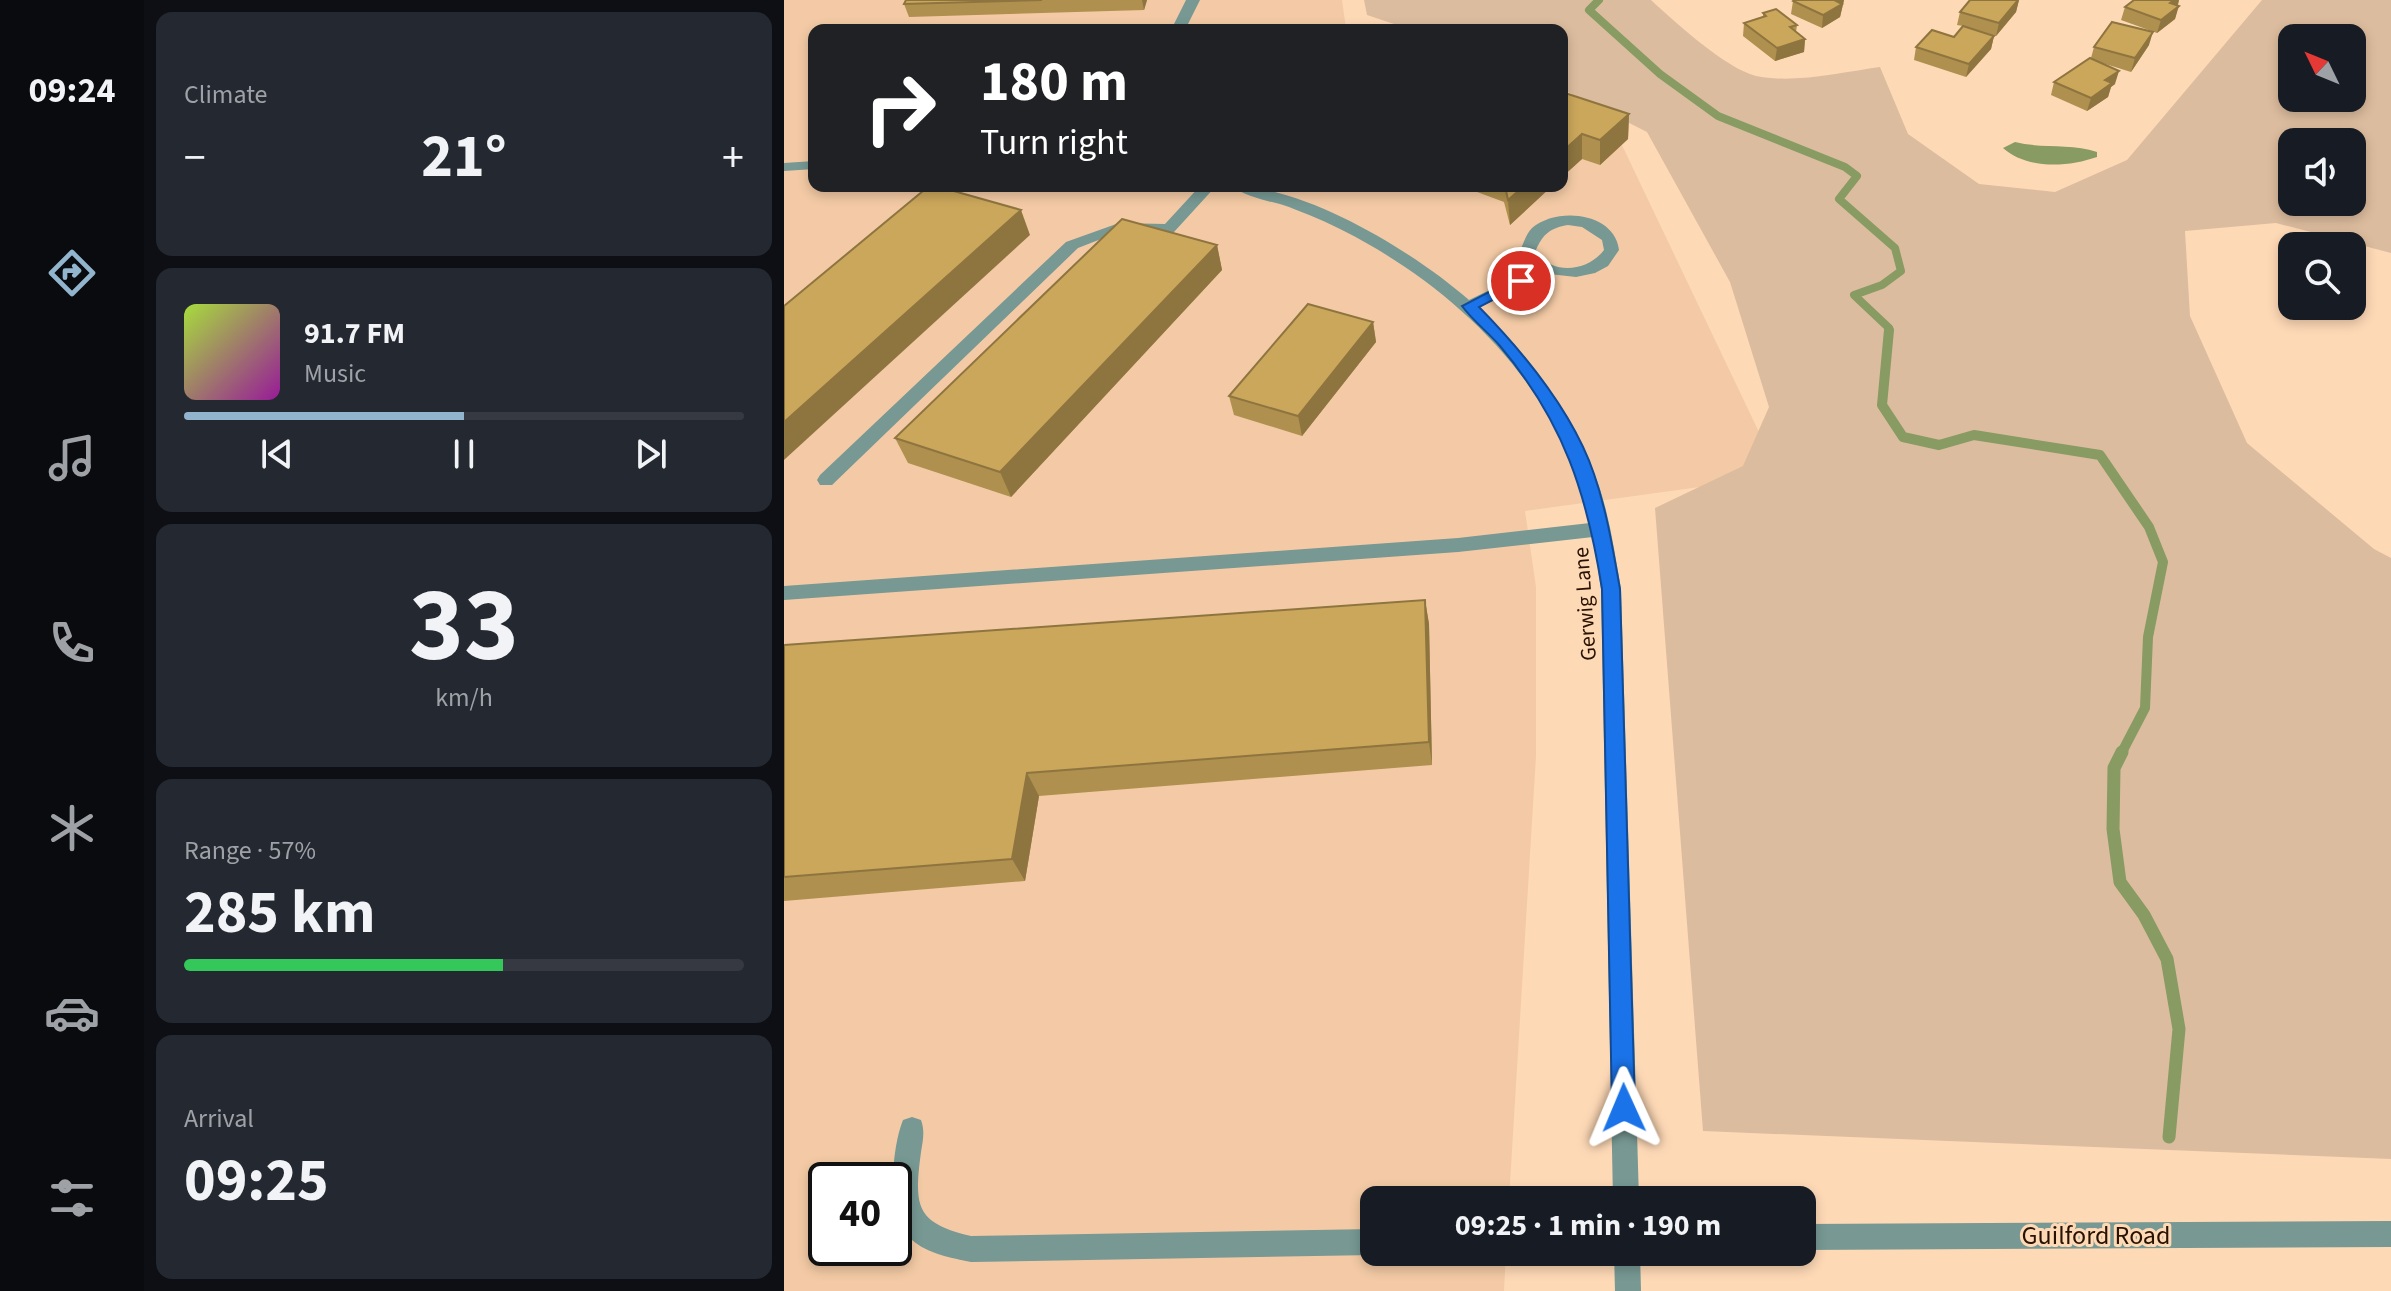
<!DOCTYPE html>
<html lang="en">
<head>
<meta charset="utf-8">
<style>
  body { margin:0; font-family:"Source Sans 3",sans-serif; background:#242831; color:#f1f3f6; height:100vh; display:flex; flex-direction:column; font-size:30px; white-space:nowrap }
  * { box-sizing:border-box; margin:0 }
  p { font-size:26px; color:#9ea1a6 }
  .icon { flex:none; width:44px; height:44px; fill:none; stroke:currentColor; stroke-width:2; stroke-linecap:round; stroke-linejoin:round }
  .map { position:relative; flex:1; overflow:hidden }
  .sheet { display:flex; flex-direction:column; gap:12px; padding:12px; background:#0d0f14; width:640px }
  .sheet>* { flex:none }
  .top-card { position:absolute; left:24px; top:24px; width:760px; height:168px; border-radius:16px; box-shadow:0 4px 12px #0003; background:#202124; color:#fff; overflow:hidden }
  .needle { width:52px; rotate:313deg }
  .buttons { position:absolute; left:1494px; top:24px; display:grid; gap:16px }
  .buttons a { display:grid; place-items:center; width:88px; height:88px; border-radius:16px; background:#171b24; box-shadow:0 4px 12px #0003; font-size:40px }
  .speed { position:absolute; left:24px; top:1162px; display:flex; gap:16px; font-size:40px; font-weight:700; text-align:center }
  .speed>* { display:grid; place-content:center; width:104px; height:104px; border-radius:50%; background:#171b24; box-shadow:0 4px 12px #0003; line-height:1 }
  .speed .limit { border:4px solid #111; border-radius:12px; background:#fff; color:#111 }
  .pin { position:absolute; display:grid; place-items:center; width:68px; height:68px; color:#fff; margin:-34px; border:4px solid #fff; border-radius:50%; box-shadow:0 2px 8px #0007 }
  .me { position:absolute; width:88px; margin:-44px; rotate:359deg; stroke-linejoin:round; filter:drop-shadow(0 0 6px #0008) }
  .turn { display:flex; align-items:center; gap:28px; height:168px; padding:0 40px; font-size:36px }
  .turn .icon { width:104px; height:104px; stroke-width:2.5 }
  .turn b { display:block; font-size:56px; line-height:68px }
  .big { font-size:60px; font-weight:700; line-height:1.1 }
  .sheet .card { flex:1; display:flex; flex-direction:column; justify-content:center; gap:12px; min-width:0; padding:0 28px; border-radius:16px; background:#242831 }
  .sheet .dial { align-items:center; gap:0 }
  .dial b { font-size:104px; line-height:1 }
  .song { display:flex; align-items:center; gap:24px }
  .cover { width:96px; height:96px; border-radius:12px; background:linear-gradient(135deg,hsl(80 70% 55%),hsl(300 70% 35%)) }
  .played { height:8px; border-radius:4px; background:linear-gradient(90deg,#92b4cd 50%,#363941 50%) }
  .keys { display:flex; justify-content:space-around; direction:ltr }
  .heat { display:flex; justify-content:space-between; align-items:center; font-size:44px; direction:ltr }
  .charge { height:12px; border-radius:6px; background:linear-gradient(90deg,#34c759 57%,#363941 0) }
  .trip { position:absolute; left:576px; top:1186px; width:456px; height:80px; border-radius:16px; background:#171b24; box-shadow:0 4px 12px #0003; font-weight:700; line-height:80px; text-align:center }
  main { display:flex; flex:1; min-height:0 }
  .menu { display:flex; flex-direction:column; width:144px; justify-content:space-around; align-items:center; background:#090b0e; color:#9ea1a6 }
  .menu .icon { width:56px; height:56px }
  .menu .current { color:#92b4cd }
  .menu b { font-size:36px; color:#f1f3f6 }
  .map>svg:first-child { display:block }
</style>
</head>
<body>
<main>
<nav class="menu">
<b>09:24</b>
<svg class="icon current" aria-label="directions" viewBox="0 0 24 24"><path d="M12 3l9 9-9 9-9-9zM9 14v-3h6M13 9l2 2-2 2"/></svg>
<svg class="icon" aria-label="music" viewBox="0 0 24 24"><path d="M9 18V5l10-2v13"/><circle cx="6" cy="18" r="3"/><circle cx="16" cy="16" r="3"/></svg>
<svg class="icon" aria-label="phone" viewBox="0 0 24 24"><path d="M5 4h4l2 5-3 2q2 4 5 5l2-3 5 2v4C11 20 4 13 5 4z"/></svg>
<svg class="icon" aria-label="climate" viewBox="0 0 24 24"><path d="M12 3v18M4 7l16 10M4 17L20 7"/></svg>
<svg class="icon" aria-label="car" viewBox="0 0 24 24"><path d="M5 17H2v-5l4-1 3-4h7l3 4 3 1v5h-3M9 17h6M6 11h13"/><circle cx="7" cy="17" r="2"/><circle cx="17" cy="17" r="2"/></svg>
<svg class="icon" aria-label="filters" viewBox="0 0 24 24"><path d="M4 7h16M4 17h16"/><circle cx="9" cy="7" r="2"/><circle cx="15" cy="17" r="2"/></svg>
</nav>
<section class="sheet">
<div class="card"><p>Climate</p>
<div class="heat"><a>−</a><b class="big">21°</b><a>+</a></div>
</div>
<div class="card">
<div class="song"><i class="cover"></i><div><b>91.7 FM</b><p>Music</p></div></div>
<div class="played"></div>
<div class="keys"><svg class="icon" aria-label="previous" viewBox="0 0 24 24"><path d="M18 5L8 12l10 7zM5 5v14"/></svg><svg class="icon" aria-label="pause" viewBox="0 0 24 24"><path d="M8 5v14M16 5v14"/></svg><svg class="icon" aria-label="next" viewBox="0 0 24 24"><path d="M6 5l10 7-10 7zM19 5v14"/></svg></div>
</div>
<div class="card dial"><b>33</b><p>km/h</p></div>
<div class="card"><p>Range · 57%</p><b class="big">285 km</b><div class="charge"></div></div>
<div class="card"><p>Arrival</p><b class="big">09:25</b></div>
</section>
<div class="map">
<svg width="1607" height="1291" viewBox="0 0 1607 1291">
  <rect width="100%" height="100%" fill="#fed9b6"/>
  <path fill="#f3caa5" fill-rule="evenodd" d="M0,0H558L562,28L567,30H30V186H778V104L826,120L996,476L741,511L752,587V756L725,1200H590V1252H722L720,1291H0ZM42,1180H110V1248H42Z"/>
  <path fill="#dcbc9e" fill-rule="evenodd" d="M580,0H867C891,22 941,68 972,76C1008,84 1060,72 1096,67L1124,134L1195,184L1271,192L1343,160L1478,0H1607V253L1492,223L1401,231L1406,316L1463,443L1590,549L1607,558V1159L919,1131L871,508L959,466L985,407L946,282L863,132L778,89V30H628L583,15ZM1508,38H1568V98H1508ZM1508,142H1568V202H1508Z"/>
  <path fill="#879b63" d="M1231,142C1258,149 1287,143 1313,152V157C1284,167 1244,170 1219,148Z"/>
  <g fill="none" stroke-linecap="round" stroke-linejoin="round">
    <polyline stroke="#879b63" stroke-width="8" points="815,0 805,10 876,74 934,116 1061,167 1073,176 1055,199 1111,248 1117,271 1098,285 1070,295 1105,328 1105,332"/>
    <polyline stroke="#879b63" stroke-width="10" points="1105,330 1098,405 1119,437 1155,445 1190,435 1316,455 1365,527 1379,562 1364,637 1361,708 1337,754"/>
    <polyline stroke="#879b63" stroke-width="13" points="1338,752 1330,768 1329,829 1336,882 1360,915 1383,959 1395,1029 1385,1137"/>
    <g fill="#779893" fill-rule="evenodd">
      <polygon points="402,0 416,0 401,30 387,30"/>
      <polygon points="30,161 30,169 0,171 0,163"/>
      <polygon points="416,186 432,186 390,232 335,232 294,248 48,485 36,485 33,480 36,475 282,242 335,223 381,224"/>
      <path d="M448,186C522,186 630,252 685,300L751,268L736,250C740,243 742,234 748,228C774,206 831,213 835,250L824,266L811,273L792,277L765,274L694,308C747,355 792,419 815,486C826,519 831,554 837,589L855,1200H829L817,589L809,537L674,552L0,600V586L674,538L806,523C780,393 676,290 560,231C543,222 523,214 505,207C488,201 462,198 448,186ZM784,225L798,227L818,240L820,250C803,272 767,276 752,250C759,234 766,228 784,225Z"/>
      <path d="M128,1117L137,1120C141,1131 139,1140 137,1152C130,1206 131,1223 187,1236L590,1229V1252H598L590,1255L187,1262C168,1258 144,1254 128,1240C102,1217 107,1150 119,1120Z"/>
      <polygon points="1607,1221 1607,1247 1018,1250 1018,1224"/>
      <polygon points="830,1252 856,1252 857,1291 831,1291"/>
    </g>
  </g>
  <g fill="#af904e">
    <polygon points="122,0 363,0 360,10 125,17 120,4"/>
    <polygon points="1010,0 1060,0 1056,17 1038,28 1007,14 1009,1"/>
    <polygon points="1235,0 1232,12 1212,36 1210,36 1207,49 1182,77 1130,60 1132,47 1170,37 1179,26 1173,25 1176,12"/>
    <polygon points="1350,0 1395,0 1391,19 1373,33 1337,20 1341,7"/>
    <polygon points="979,13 1013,25 1012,32 1021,39 1020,52 991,61 959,36 960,23 979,17"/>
    <polygon points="1365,45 1347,72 1318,63 1331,84 1327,87 1324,97 1303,111 1267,95 1270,82 1307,58 1310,47"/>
    <polygon points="778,92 845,114 844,139 816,165 798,159 778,177"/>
    <polygon points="677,186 768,186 726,225 720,202"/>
    <polygon points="433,245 438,270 227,497 124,463 111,438"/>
    <polygon points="589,322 592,342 518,436 450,415 445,396"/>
    <polygon points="641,600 645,624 648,765 255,796 241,881 0,901 0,645"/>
  </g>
  <g fill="#8e7540">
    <polygon points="358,0 363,0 360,10"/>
    <polygon points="1055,0 1060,0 1056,17 1038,28 1039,15"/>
    <polygon points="1235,0 1232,12 1212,36 1215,23"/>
    <polygon points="1390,0 1395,0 1393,7 1386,3"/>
    <polygon points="1395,6 1391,19 1373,33 1377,20"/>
    <polygon points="1369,32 1365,45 1347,72 1351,58"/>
    <polygon points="1210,36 1207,49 1182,77 1185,64"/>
    <polygon points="1021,39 1020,52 991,61 993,48"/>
    <polygon points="1335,71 1331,84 1327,87 1324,97 1303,111 1307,98 1321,80"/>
    <polygon points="845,114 844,139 816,165 816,140"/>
    <polygon points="798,134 798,159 778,177 778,152"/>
    <polygon points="740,186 768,186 726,225 724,200"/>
    <polygon points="237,210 246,235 0,460 0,422"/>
    <polygon points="433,245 438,270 227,497 216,472"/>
    <polygon points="589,322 592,342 518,436 514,416"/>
    <polygon points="641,600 645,624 648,765 645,742"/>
    <polygon points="243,773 255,796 241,881 228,859"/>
  </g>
  <g fill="#cba75b" stroke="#8e7540" stroke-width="2">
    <polygon points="122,0 258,0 120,4"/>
    <polygon points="1010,0 1055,0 1052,1 1058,4 1039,15 1009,1"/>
    <polygon points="1186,0 1234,0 1215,23 1176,12"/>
    <polygon points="1350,0 1390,0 1386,3 1395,6 1377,20 1341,7"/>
    <polygon points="992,9 1013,25 1006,27 1021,39 993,48 960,23 982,16 979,13"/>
    <polygon points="1328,22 1369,32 1351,58 1310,47"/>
    <polygon points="1179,26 1210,36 1185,64 1132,47 1148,30 1170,37"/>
    <polygon points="1306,58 1335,71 1321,80 1328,83 1307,98 1270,82"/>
    <polygon points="778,92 845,114 816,140 798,134 778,152"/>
    <polygon points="145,186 152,186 237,210 0,422 0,306"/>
    <polygon points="721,186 740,186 724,200"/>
    <polygon points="338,219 433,245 216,472 111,438"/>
    <polygon points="524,304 589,322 514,416 445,396"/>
    <polygon points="641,600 645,742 243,773 228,859 0,877 0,645"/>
  </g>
  <path fill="#1a73e8" stroke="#114b97" stroke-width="2" d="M732,278L745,281L695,307C740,353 789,412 810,474C823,512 829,550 836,589L851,1108L848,1116L840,1119L832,1116L828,1108L818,589C803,494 780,422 716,346C704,332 689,321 678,306Z"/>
  <g text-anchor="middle" stroke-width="6" stroke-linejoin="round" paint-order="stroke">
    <g font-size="22" fill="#281200" stroke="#fed9b6">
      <text transform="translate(800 604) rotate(-94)" y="8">Gerwig Lane</text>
    </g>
    <g font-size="26" fill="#281200" stroke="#fed9b6">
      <text x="1312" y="1244">Guilford Road</text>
    </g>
  </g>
</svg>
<div class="buttons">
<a><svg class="needle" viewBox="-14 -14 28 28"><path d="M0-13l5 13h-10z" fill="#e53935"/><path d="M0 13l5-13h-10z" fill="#9ea1a6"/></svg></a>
<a><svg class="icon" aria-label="sound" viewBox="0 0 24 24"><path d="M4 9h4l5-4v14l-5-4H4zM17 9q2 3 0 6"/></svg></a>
<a><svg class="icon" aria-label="search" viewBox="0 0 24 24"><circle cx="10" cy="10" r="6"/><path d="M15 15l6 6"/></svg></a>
</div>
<div class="speed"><div class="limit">40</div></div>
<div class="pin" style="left:737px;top:281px;background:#d93025"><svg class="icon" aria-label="arrive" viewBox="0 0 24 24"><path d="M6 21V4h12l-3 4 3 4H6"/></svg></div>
<svg class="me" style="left:840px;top:1108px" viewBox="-20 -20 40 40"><path d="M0-17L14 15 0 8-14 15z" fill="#1a73e8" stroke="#fff" stroke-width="4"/></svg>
<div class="trip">09:25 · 1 min · 190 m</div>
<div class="top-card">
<div class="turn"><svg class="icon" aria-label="right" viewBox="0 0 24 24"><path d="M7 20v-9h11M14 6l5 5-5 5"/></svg><div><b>180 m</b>Turn right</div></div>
</div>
</div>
</main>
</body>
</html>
